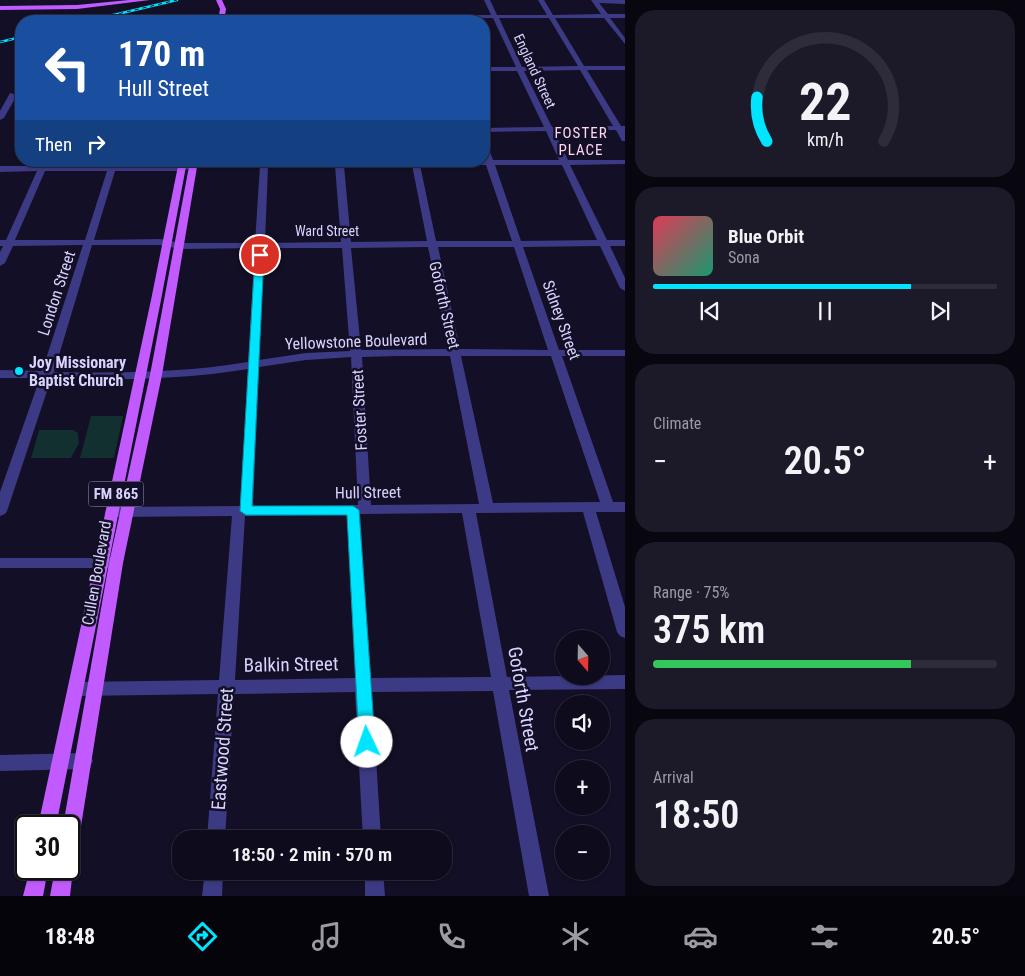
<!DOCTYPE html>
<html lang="en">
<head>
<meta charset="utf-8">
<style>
  body { margin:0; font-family:"Roboto Condensed",sans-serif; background:#1c1929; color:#f1f3f6; height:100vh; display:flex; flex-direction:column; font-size:19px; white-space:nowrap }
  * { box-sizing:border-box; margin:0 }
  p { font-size:16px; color:#9b9ba3 }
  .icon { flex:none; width:28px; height:28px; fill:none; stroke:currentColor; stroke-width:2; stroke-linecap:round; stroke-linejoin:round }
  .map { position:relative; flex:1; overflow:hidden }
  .details { display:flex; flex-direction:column; gap:10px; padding:10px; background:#08060f; width:400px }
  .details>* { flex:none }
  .banner { position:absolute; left:15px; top:15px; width:475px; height:152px; border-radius:20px; box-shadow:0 1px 4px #0004,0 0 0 1px #2e2b3b; background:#1a4fa0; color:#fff; overflow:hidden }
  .needle { width:32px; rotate:160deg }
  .tools { position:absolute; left:555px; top:630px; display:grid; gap:10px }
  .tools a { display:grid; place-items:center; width:55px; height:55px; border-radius:50%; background:#0e0b1c; box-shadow:0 1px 4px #0004,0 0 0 1px #2e2b3b; font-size:25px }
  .speed { position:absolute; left:15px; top:815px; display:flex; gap:10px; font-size:25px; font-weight:700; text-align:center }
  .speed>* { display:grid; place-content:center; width:65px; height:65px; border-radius:50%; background:#0e0b1c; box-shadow:0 1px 4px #0004,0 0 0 1px #2e2b3b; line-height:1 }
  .speed .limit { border:2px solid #111; border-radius:8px; background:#fff; color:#111 }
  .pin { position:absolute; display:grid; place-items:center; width:42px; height:42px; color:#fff; margin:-21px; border:2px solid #fff; border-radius:50%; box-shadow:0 1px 5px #0007 }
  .me { position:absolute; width:55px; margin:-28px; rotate:357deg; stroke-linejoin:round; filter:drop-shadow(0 0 4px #0008) }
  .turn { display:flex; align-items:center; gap:18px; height:105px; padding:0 20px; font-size:22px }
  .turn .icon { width:65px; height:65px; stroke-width:2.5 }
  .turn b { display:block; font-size:35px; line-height:42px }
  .then { display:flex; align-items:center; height:48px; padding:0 20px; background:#0003; gap:10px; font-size:19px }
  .big { font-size:38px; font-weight:600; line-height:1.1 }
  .details .tile { flex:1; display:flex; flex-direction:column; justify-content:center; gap:8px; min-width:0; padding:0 18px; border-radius:20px; background:#1c1929 }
  .details .dial { align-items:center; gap:0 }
  .dial svg { height:130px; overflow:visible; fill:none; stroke:#2e2b3b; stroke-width:7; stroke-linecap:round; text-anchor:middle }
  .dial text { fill:#f1f3f6; stroke:none }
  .song { display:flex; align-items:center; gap:15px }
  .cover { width:60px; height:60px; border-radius:8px; background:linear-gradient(135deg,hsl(350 70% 55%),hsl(160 70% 35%)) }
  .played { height:5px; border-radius:2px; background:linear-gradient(90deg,#00e5ff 75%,#2e2b3b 75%) }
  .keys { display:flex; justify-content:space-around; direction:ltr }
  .heat { display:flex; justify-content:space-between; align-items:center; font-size:28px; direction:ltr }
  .charge { height:8px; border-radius:4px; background:linear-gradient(90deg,#34c759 75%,#2e2b3b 0) }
  .trip { position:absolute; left:172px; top:830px; width:280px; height:50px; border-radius:20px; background:#0e0b1c; box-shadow:0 1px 4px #0004,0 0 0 1px #2e2b3b; font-weight:600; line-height:50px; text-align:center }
  .tabs { display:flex; height:80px; justify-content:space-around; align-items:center; background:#06040b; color:#9b9ba3 }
  .tabs .icon { width:35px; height:35px }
  .tabs .active { color:#00e5ff }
  .tabs b { font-size:22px; color:#f1f3f6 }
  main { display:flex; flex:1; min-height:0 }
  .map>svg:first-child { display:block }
</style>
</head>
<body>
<main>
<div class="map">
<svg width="625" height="896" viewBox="0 0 625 896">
  <rect width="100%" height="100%" fill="#130f26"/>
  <g fill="#12302f">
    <polygon points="91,416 123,416 114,458 80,458"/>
    <polygon points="39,430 73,430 78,433 79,443 71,458 31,458"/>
  </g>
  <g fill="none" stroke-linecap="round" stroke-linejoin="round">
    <g fill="#3d3a85" fill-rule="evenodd">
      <path d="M484,0H490L497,15H547L538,0H544L553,15L601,14L591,0H625V4L599,3L608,14H625V18H610L625,38V44L604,18H555L584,66H625V70H587L621,126H625V141H622L616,130L554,131L568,160H625V164L570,165L607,240H625V246H610L625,278V291L620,288L600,246L523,247L559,350H625V356H562L613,502H625V512H596L625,607V638L620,636L617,632L583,512L476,513L507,677L625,675V689L509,690L549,896H529L493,691L372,692L381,839H363L355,692L234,694L225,839H207L218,694L77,696L71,694L69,689L71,684L77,682L219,680L232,516L112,517L107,515L105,512L107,509L112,507L240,506L248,369C182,380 117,380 51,379L7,511L5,514L0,516V492L40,378H0V370L42,371L83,245L13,246L5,263L0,266V252L3,246H0V240H6L37,171L0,172V166H39L42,161H48V166L181,165L199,162L484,161V144L488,146L493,160H559L546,131L484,132V128L544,127L517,71H484V67H516L493,18L214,20L211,18L214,16L491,15ZM499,18H549L578,66L522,67ZM580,70L613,126L552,127L524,71ZM412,165L427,241L351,242L344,166ZM420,165H486L512,241H436ZM495,165H562L597,240L521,241ZM199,166H260L255,243H180L160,239L94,240L115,171H181ZM268,166H335L341,242L265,243ZM45,171H107L85,240H15ZM92,245H160L180,249L255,248L248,362C183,373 119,373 54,372ZM428,247L449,349L361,350L351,248ZM438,247H514L548,350L460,349ZM264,248H342L350,351L306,353L259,360ZM398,356H450L479,504L371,505L362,357ZM461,356H551L600,502L493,503ZM351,357L358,505L253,506L259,367L306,360ZM462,513L491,677L371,678L360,514ZM347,515L355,678L235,680L245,516Z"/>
      <polygon points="10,93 17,95 4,118 0,120 0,111"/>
      <polygon points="0,558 116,558 121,559 123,563 121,567 116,568 0,568"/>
      <polygon points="84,753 90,755 93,761 90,767 84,769 0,771 0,755"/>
      <polygon points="205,871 223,871 222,896 202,896"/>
      <polygon points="365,871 383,871 385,896 365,896"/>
    </g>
    <g fill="#c25bff" fill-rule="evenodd">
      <polygon points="129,0 150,0 77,9 0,10 0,6 77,5"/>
      <polygon points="216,0 222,0 226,9 224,21 218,21 220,9"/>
      <polygon points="179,161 187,161 161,300 56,826 38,826 151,300"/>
      <polygon points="190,161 198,161 162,375 123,563 78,845 75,851 69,854 69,826 63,826 109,563 150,375"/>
      <polygon points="69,862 73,869 70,896 50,896 55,869 69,869"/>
      <polygon points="30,869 48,869 43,896 23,896"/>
    </g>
    <g stroke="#00e5ff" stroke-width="2.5">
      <g id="rail">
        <polyline points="88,21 177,0"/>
        <polyline points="0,42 21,37"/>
      </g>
    </g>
    <use href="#rail" stroke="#130f26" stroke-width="1" stroke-dasharray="4" stroke-linecap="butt"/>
  </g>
  <polygon fill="#00e5ff" stroke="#0095a6" points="260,252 264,255 252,506 353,506 359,510 375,742 372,747 367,749 361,747 359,742 347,515 246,515 240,511 255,255"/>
  <circle fill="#00e5ff" stroke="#130f26" stroke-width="2" cx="19" cy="371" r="5"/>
  <g text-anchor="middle" stroke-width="5" stroke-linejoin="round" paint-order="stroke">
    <g font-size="14" fill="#d9d4ff" stroke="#130f26">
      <text transform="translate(535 71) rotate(65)" y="5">England Street</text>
      <text x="327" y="236">Ward Street</text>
    </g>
    <g font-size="15" letter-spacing="1" fill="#ffd6f0" stroke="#130f26">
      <text x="581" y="138">FOSTER<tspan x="581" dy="17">PLACE</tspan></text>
    </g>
    <rect fill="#130f26" stroke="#9e99be" stroke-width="1" x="88.5" y="481.5" width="55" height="25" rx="4"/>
    <g font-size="15" font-weight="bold" fill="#d9d4ff">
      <text x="116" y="499">FM 865</text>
    </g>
    <g font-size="16" fill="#d9d4ff" stroke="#130f26">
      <text transform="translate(56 293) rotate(-72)" y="6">London Street</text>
      <text transform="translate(445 305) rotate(77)" y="6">Goforth Street</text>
      <text transform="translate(562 320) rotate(70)" y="6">Sidney Street</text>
      <text transform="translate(356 341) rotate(-2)" y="6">Yellowstone Boulevard</text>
      <text transform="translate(359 410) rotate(-93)" y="6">Foster Street</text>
      <text transform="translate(368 492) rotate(-1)" y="6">Hull Street</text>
      <text transform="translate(96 573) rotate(-80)" y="6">Cullen Boulevard</text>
    </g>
    <g font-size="16" font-weight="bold" fill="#d9d4ff" stroke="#130f26" text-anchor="start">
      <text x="29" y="368">Joy Missionary<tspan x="29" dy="18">Baptist Church</tspan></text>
    </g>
    <g font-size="19" fill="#d9d4ff" stroke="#130f26">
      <text transform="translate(291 664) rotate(-1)" y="7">Balkin Street</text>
      <text transform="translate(524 699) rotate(80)" y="7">Goforth Street</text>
      <text transform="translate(222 749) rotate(-86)" y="7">Eastwood Street</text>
    </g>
  </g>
</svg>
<div class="tools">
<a><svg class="needle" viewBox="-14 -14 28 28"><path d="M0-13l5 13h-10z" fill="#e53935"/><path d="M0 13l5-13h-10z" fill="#9b9ba3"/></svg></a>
<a><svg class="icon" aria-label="sound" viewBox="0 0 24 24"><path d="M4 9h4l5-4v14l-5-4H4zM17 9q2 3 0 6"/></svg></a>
<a>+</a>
<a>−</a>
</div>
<div class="speed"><div class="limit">30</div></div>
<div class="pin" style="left:260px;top:255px;background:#d93025"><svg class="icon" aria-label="arrive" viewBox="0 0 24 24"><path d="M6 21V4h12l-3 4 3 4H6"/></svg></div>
<svg class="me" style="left:367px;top:742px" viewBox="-20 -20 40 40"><circle r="19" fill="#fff"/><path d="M0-13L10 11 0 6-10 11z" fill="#00e5ff"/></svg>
<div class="trip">18:50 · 2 min · 570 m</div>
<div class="banner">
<div class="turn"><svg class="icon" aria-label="left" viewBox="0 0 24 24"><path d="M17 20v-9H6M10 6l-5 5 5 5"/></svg><div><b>170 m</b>Hull Street</div></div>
<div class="then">Then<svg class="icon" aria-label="right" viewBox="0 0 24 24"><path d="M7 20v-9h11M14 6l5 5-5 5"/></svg></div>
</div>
</div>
<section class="details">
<div class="tile dial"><svg viewBox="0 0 100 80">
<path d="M14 69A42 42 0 1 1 86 69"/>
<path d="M14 69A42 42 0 0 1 8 42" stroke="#00e5ff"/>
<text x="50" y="56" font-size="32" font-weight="700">22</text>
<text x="50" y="72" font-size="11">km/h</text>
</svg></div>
<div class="tile">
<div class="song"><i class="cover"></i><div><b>Blue Orbit</b><p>Sona</p></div></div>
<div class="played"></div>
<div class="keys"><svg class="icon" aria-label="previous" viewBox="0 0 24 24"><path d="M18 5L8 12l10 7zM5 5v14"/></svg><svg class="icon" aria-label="pause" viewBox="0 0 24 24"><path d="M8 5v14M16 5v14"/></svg><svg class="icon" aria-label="next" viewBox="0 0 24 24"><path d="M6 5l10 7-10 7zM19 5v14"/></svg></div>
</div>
<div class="tile"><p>Climate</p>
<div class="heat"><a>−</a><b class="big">20.5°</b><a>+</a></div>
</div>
<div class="tile"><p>Range · 75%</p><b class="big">375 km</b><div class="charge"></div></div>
<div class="tile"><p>Arrival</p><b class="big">18:50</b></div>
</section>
</main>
<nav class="tabs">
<b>18:48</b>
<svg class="icon active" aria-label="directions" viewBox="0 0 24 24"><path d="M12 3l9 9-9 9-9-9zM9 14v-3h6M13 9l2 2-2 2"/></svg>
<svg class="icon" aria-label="music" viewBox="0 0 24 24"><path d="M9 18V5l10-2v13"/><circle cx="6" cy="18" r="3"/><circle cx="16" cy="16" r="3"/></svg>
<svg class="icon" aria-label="phone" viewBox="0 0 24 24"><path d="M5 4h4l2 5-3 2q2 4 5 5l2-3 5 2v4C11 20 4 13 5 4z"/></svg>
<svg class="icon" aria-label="climate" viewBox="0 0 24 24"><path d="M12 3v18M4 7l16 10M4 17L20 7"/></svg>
<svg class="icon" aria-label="car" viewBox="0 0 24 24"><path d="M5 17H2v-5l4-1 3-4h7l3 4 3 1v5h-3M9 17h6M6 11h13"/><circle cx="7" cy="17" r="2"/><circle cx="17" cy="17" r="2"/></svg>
<svg class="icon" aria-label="filters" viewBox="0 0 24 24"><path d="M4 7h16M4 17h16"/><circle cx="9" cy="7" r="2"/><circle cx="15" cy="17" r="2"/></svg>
<b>20.5°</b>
</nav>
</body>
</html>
